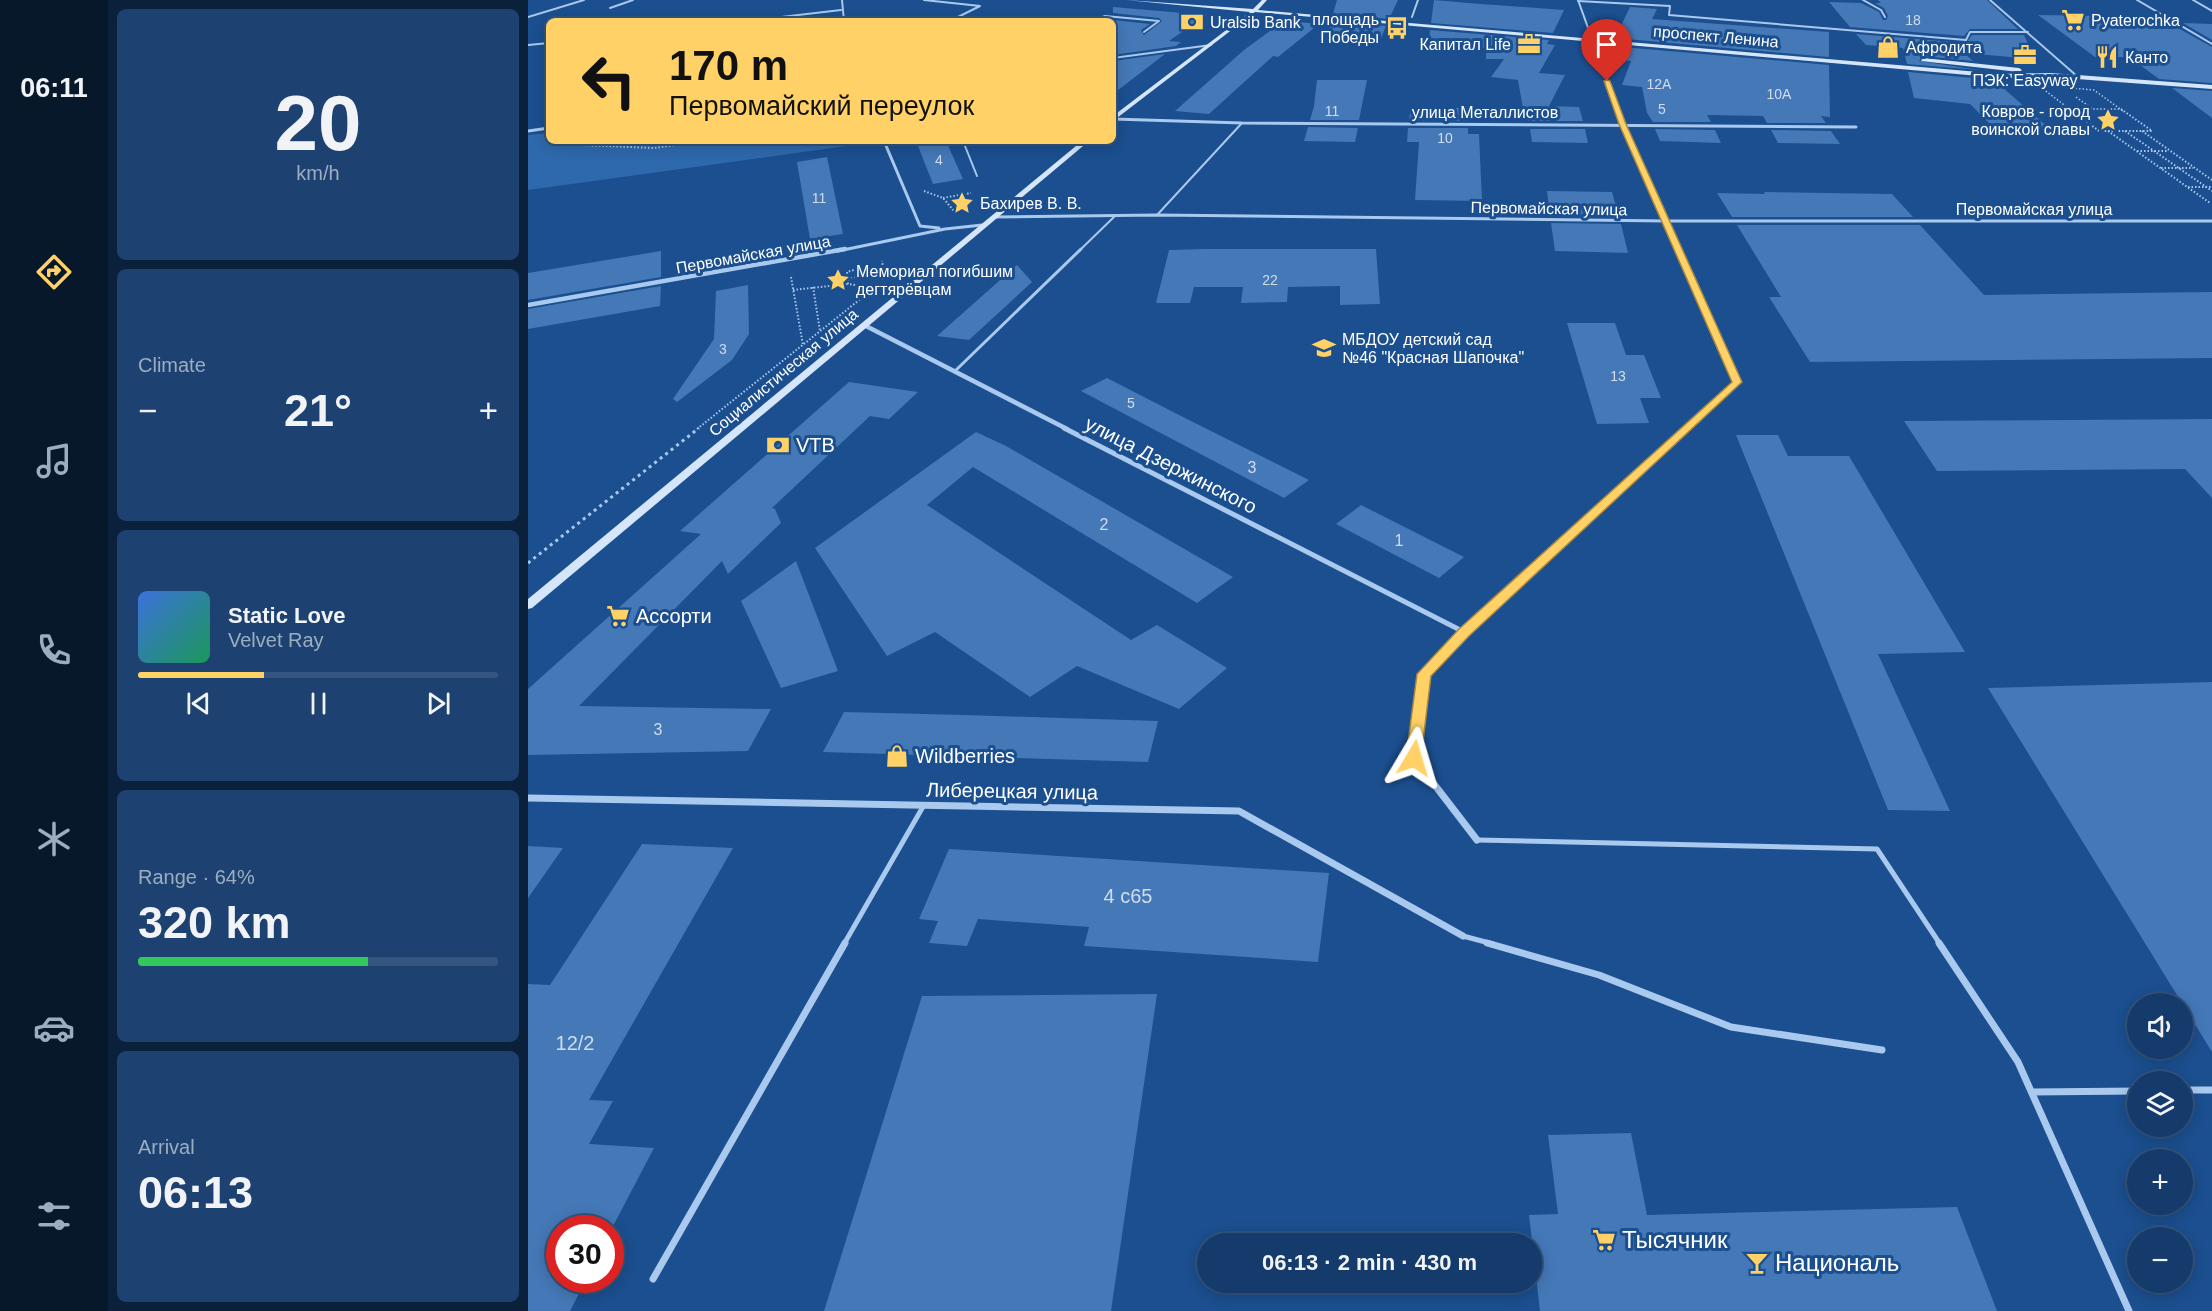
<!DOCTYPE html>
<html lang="en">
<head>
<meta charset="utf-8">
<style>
  body { margin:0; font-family:Arial,sans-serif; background:#1d4271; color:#f1f3f6; height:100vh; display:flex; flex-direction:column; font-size:22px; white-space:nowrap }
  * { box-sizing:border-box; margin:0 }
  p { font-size:20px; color:#9dadc1 }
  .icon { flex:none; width:33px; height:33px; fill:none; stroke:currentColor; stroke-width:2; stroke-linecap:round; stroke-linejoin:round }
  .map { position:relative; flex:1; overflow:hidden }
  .drawer { display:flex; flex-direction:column; gap:9px; padding:9px; background:#0b203b; width:420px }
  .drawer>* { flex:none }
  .banner { position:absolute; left:18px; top:18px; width:570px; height:126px; border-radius:9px; box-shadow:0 3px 15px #0003,0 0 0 2px #33557e; background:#ffd166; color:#111; overflow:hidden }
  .tools { position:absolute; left:1599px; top:993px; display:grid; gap:12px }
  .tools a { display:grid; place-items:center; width:66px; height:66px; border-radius:50%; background:#143b6b; box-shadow:0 3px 15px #0003,0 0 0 2px #33557e; font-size:30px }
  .speed { position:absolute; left:18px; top:1215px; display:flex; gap:12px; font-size:30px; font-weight:700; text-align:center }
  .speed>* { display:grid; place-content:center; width:78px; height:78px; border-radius:50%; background:#143b6b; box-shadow:0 3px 15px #0003,0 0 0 2px #33557e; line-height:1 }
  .speed .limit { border:9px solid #d22; background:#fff; color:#111 }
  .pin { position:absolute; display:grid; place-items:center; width:51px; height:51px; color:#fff; margin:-62px -26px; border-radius:50% 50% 50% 0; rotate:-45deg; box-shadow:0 0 6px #0007 }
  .pin .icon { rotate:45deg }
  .me { position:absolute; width:66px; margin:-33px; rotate:7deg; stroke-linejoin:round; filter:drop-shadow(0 0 4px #0008) }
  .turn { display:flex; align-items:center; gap:21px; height:126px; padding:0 24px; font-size:27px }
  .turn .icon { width:78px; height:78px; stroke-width:2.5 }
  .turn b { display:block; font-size:42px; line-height:51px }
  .big { font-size:45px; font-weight:700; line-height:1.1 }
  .drawer .card { flex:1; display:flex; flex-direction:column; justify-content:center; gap:9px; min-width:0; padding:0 21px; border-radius:9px; background:#1d4271 }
  .drawer .dial { align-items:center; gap:0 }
  .dial b { font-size:78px; line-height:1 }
  .song { display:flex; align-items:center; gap:18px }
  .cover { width:72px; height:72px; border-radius:9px; background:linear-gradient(135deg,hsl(220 70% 55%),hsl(150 70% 35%)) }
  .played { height:6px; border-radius:3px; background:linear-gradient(90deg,#ffd166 35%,#33557e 35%) }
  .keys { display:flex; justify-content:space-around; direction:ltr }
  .heat { display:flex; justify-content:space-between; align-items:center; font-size:33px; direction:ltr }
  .charge { height:9px; border-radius:4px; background:linear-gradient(90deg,#34c759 64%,#33557e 0) }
  .trip { position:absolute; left:669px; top:1233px; width:345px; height:60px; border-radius:30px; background:#143b6b; box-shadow:0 3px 15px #0003,0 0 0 2px #33557e; font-weight:700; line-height:60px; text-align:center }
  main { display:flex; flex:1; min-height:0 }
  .dock { display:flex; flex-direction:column; width:108px; justify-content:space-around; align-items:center; background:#08182b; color:#9dadc1 }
  .dock .icon { width:42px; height:42px }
  .dock .active { color:#ffd166 }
  .dock b { font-size:27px; color:#f1f3f6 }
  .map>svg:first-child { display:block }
</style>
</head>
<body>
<main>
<nav class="dock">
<b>06:11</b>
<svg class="icon active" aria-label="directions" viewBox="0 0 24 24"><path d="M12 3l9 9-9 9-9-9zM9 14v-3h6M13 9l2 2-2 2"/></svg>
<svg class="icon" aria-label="music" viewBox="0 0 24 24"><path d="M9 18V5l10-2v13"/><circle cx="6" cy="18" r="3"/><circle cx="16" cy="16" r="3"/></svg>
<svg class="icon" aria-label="phone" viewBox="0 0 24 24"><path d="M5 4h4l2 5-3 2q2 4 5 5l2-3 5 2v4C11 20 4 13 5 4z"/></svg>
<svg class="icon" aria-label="climate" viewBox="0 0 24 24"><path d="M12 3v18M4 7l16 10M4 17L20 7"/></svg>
<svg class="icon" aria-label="car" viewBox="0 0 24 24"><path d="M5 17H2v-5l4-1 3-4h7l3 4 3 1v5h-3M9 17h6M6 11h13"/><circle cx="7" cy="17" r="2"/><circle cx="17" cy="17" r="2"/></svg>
<svg class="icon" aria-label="filters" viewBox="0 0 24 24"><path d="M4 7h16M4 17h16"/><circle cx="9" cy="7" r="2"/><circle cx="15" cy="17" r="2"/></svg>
</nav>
<section class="drawer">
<div class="card dial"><b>20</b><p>km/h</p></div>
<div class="card"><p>Climate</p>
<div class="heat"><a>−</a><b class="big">21°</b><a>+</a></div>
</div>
<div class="card">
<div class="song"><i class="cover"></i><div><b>Static Love</b><p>Velvet Ray</p></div></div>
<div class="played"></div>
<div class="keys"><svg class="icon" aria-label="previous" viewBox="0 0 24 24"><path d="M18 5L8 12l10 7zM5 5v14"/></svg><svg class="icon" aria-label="pause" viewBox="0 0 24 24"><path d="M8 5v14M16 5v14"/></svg><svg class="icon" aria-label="next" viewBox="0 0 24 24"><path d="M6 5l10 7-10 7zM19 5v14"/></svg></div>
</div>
<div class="card"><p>Range · 64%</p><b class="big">320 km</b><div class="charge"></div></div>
<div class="card"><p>Arrival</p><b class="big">06:13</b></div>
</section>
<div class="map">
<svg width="1684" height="1311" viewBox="0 0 1684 1311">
  <rect width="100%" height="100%" fill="#1b4f8f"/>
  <polygon fill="#2e69ad" points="21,133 21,141 339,141 340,143 0,190 0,135"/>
  <g fill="#4478b7">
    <polygon points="809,0 870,0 861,19 805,14"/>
    <polygon points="906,0 940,3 1036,10 1025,33 903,23"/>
    <polygon points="1350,0 1459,0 1490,29 1442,29 1436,36 1322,27 1301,2 1333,3 1351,12 1355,20 1358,20 1360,16 1356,8 1347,3 1353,3"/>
    <polygon points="585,7 678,15 641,41 653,42 648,46 585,55 585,20 622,24 613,30 616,35 634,21 631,18 585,13"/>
    <polygon points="1102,7 1129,9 1124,19 1301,32 1301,57 1087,38"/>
    <polygon points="1510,15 1570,16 1579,22 1641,23 1684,47 1684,83 1631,79 1601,57 1567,57"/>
    <polygon points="761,17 765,18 769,22 791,24 750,57 745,56 681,114 647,111 716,50"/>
    <polygon points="803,21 858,26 853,38 799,33"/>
    <polygon points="1655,23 1684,24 1684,40"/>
    <polygon points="902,30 1021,40 1019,44 1027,45 1011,73 1037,75 1021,106 1051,107 1055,121 1000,121 999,114 996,114 990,80 963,77 976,59 958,59 958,48 901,43"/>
    <polygon points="1328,34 1438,43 1444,35 1496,35 1507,59 1436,53 1445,61 1395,56 1391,61 1451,70 1379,64 1375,48 1338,45"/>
    <polygon points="1083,46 1301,65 1302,117 1293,116 1298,123 1239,123 1235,116 1179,115 1183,122 1125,122 1119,113 1114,87 1094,85 1103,61 1077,58"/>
    <polygon points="637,54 585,94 585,61"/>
    <polygon points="1380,72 1466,80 1521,128 1464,126 1442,104 1386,98"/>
    <polygon points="789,80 839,80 831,120 782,120 786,106"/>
    <polygon points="1644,88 1684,91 1684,118"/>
    <polygon points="883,107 940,108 940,121 881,120"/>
    <polygon points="780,127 830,128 827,142 776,141"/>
    <polygon points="880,128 940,128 940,134 951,134 954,201 887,200 891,142 879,142"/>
    <polygon points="1002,129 1057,129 1060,143 1004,142"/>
    <polygon points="1127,129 1187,130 1193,143 1132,141"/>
    <polygon points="1243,130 1303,131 1312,144 1250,143"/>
    <polygon points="388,141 418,141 435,179 405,184"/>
    <polygon points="299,157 315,234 282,239 269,162"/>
    <polygon points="1019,191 1084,192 1091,217 1022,216"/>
    <polygon points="1236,192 1364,194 1385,217 1204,217 1189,193 1237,194"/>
    <polygon points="1023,223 1093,224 1100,253 1027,251"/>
    <polygon points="1209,225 1392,225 1456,295 1684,292 1684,358 1282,362 1241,297 1253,297"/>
    <polygon points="676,249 848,249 852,304 812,305 812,286 760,287 759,302 713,303 715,287 666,287 662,303 628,303 641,250"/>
    <polygon points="133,251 133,277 0,300 0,273"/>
    <polygon points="489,265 504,282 441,340 409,336"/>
    <polygon points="220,285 221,334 204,360 149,402 145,399 186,339 188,291"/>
    <polygon points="133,286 132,306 0,329 0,309"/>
    <polygon points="1039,323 1087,323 1098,355 1116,355 1133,398 1112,398 1121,423 1069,424"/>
    <polygon points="579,378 653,416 781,480 756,498 553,391"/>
    <polygon points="321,382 390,392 361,419 342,416 244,508 247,509 253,523 200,574 194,561 51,706 243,709 220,751 0,755 0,689 173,534 152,531"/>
    <polygon points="1684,419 1684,498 1657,469 1409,471 1376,421"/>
    <polygon points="448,432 478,446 705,577 669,603 445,467 399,505 603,640 629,625 699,668 651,709 549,666 502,697 407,632 359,656 287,548"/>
    <polygon points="1208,435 1250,435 1260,456 1321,456 1437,652 1350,654 1422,811 1360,810"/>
    <polygon points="833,505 936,557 911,578 808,524"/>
    <polygon points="268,561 310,671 253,688 213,601"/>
    <polygon points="1684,682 1684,1052 1460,688"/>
    <polygon points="316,712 436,715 630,721 620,762 295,752"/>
    <polygon points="114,844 205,848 61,1100 85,1101 61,1144 126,1148 84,1228 32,1228 32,1280 58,1280 42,1311 0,1311 0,984 22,985"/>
    <polygon points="0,846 35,848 0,898"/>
    <polygon points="421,849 801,873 790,962 556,946 561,927 450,919 439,946 401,943 410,921 391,919"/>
    <polygon points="629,994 583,1311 296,1311 394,996"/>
    <polygon points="1103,1133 1119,1215 1429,1207 1469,1311 1012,1311 1001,1215 1030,1214 1020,1135"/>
  </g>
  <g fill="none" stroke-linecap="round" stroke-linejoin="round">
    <g stroke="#a9c9ee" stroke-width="1.5" stroke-dasharray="1.5 2" stroke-linecap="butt">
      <polyline points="1548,97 1565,109 1593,109"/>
      <polyline points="1541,109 1564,109"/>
      <polyline points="1544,111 1510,85 1566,90 1595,111"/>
    </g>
    <g stroke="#a9c9ee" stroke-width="2" stroke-dasharray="1.5 2" stroke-linecap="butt">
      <polyline points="1542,109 1571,131 1624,131 1593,109"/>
      <polyline points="1580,131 1682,203"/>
      <polyline points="1597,131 1684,191"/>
      <polyline points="1614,131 1684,180"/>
      <polyline points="29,144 126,148 175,141"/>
      <polyline points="1609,151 1640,151"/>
      <polyline points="1633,168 1665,168"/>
      <polyline points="1660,187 1684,187"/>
      <polyline points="396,191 415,198 426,211"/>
      <polyline points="415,198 443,193"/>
      <polyline points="339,266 319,272 320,284 347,288"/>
      <polyline points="263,277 275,345"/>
      <polyline points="319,277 357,279 354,261"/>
      <polyline points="285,287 292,331"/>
      <polyline points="265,290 320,284"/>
      <polyline points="169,429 340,293"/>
    </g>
    <polyline stroke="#a9c9ee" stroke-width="3" stroke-dasharray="3 4" stroke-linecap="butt" points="0,563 171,428"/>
    <g stroke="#a9c9ee" stroke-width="2">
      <polyline points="396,0 452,6 428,18 428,20 437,21"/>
      <polyline points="1665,0 1684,11"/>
      <polyline points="1050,1 1142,6 1141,15 1438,40 1442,32 1500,32"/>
      <polyline points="82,8 105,0"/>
      <polyline points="884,17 890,0"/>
      <polyline points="218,21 313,10"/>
      <polyline points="564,21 577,16 631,21 616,32"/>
      <polyline points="0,45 21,43"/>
      <polyline points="435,141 449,176"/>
      <polyline points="629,215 714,123"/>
      <polyline points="551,251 587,216"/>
    </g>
    <polyline stroke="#a9c9ee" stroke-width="3" points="427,371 553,249"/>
    <g stroke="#a9c9ee" stroke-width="5">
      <polyline points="949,840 1349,849 1412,944"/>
      <polyline points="935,936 965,944"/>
      <polyline points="316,944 396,805"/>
    </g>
    <g stroke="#a9c9ee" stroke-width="7">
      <polyline points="959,943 1071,975 1203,1027 1354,1050"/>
      <polyline points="1411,943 1490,1062 1601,1311"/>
      <polyline points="1654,1090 1684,1090"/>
      <polyline points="1504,1092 1610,1091"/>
      <polyline points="125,1279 317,943"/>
    </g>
    <polyline stroke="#a9c9ee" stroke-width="3" points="1138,221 1684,221"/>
    <g stroke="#a9c9ee" stroke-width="2">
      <polyline points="314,0 316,21"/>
      <polyline points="1050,0 1090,111"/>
      <polyline points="1335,0 1353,10 1357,17"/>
      <polyline points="1462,0 1550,77"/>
      <polyline points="1609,0 1684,44"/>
      <polyline points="0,17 56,0"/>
      <polyline points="585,58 683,45"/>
    </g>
    <g stroke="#a9c9ee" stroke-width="3">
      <polyline points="1090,109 1151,251"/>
      <polyline points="585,119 714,123 1328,127"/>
      <polyline points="0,131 21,128"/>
      <polyline points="356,141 392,226 411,228"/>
      <polyline points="465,217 629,215 1138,221"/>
      <polyline points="310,251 417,229 454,225"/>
    </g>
    <g stroke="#a9c9ee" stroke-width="4.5">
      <polyline points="1150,249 1209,382 1158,429"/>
      <polyline points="0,305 317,249"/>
      <polyline points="336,325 539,429"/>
    </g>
    <g stroke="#a9c9ee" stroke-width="5">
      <polyline points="536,428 936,632"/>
      <polyline points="913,656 936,632 1159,428"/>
    </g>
    <g stroke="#a9c9ee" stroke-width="7">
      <polyline points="915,654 896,674 886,758 949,840"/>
      <polyline points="0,798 711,811 935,936"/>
    </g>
    <g fill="#d6e6fa" fill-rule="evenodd">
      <polygon points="598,0 725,9 734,0 739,0 730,10 1474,74 1522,73 1684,85 1684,89 1522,77 1474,78 727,12 585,121 585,116 722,12"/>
      <polygon points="1395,58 1491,68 1494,70 1491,72 1393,61"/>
      <polygon points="554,141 561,141 4,608 0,609 0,599"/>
    </g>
  </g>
  <polygon fill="#ffd166" stroke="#a68842" stroke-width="1.5" points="1079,80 1082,81 1098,124 1214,382 941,636 903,676 893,758 891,762 880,762 878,758 889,674 931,629 1204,382 1091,124 1076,81"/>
  <defs>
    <g id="supermarket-bare" transform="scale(1.8)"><path d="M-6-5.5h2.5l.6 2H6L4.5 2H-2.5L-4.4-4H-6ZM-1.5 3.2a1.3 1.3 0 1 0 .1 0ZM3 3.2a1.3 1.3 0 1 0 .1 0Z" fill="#ffd166" stroke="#1b4f8f" stroke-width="2.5" paint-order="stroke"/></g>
    <g id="bank-bare" transform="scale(1.8)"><path d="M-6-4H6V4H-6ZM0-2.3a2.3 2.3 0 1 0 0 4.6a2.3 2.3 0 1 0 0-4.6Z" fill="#ffd166" stroke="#1b4f8f" stroke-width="2.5" paint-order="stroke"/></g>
    <g id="bus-bare" transform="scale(1.8)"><path d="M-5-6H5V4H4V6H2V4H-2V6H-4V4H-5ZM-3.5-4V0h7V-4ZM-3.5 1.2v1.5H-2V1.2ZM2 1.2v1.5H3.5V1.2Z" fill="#ffd166" stroke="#1b4f8f" stroke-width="2.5" paint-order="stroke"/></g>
    <g id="office-bare" transform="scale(1.8)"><path d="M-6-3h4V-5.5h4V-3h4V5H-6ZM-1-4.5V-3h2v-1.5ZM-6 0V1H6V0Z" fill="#ffd166" stroke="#1b4f8f" stroke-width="2.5" paint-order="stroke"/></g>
    <g id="shop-bare" transform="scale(1.8)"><path d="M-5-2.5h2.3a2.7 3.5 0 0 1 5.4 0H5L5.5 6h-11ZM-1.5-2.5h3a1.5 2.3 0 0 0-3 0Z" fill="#ffd166" stroke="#1b4f8f" stroke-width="2.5" paint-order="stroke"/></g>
    <g id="restaurant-bare" transform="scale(1.8)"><path d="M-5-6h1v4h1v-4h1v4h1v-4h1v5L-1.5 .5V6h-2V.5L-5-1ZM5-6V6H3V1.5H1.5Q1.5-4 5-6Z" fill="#ffd166" stroke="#1b4f8f" stroke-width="2.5" paint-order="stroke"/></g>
    <g id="sight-bare" transform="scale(1.8)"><path d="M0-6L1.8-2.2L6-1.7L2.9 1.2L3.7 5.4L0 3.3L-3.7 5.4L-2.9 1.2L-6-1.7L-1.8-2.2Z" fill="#ffd166" stroke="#1b4f8f" stroke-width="2.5" paint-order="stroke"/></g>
    <g id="school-bare" transform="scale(1.8)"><path d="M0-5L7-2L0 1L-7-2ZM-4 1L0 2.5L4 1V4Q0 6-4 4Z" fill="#ffd166" stroke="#1b4f8f" stroke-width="2.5" paint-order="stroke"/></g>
    <g id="bar-bare" transform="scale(1.8)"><path d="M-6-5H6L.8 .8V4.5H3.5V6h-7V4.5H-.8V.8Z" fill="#ffd166" stroke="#1b4f8f" stroke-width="2.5" paint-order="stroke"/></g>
  </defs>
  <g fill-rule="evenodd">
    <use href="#supermarket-bare" x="1545" y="20"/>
    <use href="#bank-bare" x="664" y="22"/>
    <use href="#bus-bare" x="869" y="28"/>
    <use href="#office-bare" x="1001" y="44"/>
    <use href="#shop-bare" x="1360" y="47"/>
    <use href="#office-bare" x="1497" y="55"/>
    <use href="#restaurant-bare" x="1579" y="57"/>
    <use href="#sight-bare" x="1580" y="120"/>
    <use href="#sight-bare" x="434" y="203"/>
    <use href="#sight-bare" x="310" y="280"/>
    <use href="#school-bare" x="796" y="348"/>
    <use href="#bank-bare" x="250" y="445"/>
    <use href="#supermarket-bare" x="90" y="616"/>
    <use href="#shop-bare" x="369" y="756"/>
    <use href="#supermarket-bare" x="1076" y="1240"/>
    <use href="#bar-bare" x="1229" y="1263"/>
  </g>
  <g text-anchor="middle" stroke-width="6" stroke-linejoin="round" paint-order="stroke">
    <g font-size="14" fill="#d0dded">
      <text x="1385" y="25">18</text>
      <text x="1131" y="89">12А</text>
      <text x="1251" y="99">10А</text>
      <text x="1134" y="114">5</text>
      <text x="804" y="116">11</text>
      <text x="917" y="143">10</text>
      <text x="411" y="165">4</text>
      <text x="291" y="203">11</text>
      <text x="742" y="285">22</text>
      <text x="195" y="354">3</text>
      <text x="1090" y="381">13</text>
      <text x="603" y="408">5</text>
    </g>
    <g font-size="16" fill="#fff" stroke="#1b4f8f" text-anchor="start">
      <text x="851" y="25" text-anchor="end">площадь<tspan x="851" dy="18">Победы</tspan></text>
      <text x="1563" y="26">Pyaterochka</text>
      <text x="682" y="28">Uralsib Bank</text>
      <text x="983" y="50" text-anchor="end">Капитал Life</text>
      <text x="1378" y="53">Афродита</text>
      <text x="1597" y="63">Канто</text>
      <text x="1497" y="86" text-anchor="middle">ПЭК: Easyway</text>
      <text x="1562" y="117" text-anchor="end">Ковров - город<tspan x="1562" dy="18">воинской славы</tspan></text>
      <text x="452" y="209">Бахирев В. В.</text>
      <text x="328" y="277">Мемориал погибшим<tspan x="328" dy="18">дегтярёвцам</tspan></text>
      <text x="814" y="345">МБДОУ детский сад<tspan x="814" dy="18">№46 "Красная Шапочка"</tspan></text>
    </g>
    <g font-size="16" fill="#fff" stroke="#1b4f8f">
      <text transform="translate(1188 36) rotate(5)" y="6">проспект Ленина</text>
      <text x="957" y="118">улица Металлистов</text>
      <text transform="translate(1021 208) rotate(1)" y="6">Первомайская улица</text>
      <text x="1506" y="215">Первомайская улица</text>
      <text transform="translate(225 254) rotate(-10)" y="6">Первомайская улица</text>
      <text transform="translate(255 372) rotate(-40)" y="6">Социалистическая улица</text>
    </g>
    <g font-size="16" fill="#d0dded">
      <text x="724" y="473">3</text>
      <text x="576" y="530">2</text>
      <text x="871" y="546">1</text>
      <text x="130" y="735">3</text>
    </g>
    <g font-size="20" fill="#fff" stroke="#1b4f8f" text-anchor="start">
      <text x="268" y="452">VTB</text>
      <text x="108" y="623">Ассорти</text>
      <text x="387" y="763">Wildberries</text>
    </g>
    <g font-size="20" fill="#fff" stroke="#1b4f8f">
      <text transform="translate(643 465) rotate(27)" y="7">улица Дзержинского</text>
      <text transform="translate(484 791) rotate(1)" y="7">Либерецкая улица</text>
    </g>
    <g font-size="20" fill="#d0dded">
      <text x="600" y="903">4 с65</text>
      <text x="47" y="1050">12/2</text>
    </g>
    <g font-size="24" fill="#fff" stroke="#1b4f8f" text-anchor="start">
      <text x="1094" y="1248">Тысячник</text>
      <text x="1247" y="1271">Националь</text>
    </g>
  </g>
</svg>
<div class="tools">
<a><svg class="icon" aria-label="sound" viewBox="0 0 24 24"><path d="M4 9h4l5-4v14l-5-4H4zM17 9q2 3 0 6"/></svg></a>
<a><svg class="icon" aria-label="layers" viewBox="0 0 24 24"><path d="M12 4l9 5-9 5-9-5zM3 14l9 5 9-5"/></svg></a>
<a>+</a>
<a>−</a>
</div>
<div class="speed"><div class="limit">30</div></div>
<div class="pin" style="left:1079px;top:81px;background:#d93025"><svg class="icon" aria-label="arrive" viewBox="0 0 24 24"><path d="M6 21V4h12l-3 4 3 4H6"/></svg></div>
<svg class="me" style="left:886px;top:758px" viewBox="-20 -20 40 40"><path d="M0-17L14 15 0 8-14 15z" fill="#ffd166" stroke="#fff" stroke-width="4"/></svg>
<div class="trip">06:13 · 2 min · 430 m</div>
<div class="banner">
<div class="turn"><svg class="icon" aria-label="left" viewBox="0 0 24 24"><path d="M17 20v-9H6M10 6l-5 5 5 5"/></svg><div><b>170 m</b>Первомайский переулок</div></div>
</div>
</div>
</main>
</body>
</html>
